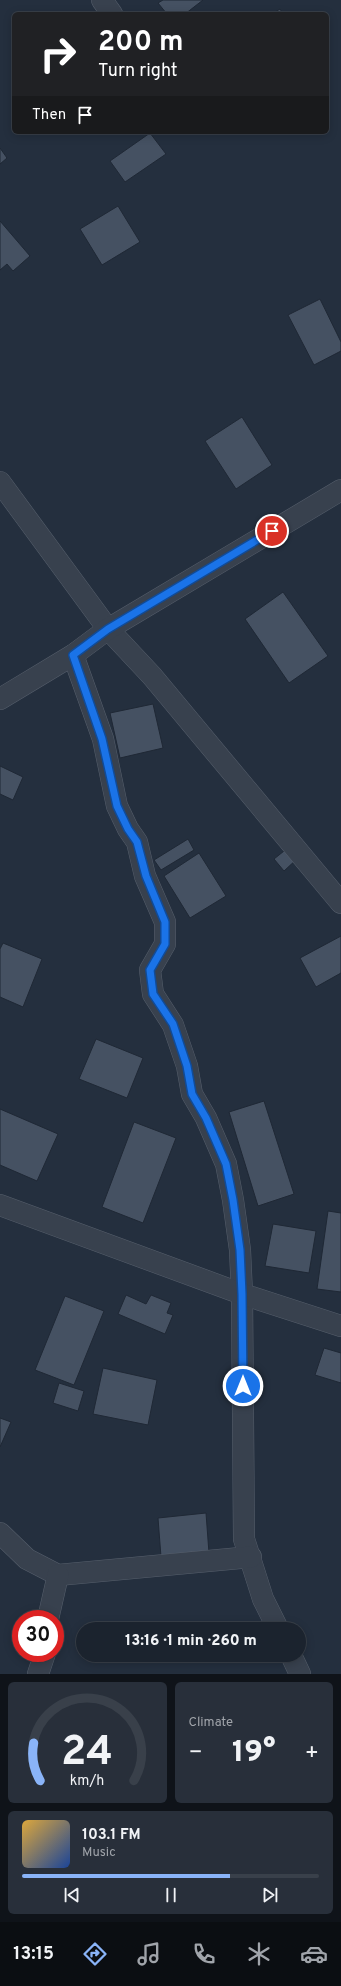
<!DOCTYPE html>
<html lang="en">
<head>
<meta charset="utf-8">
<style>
  body { margin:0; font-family:Overpass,sans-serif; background:#282f3a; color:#f1f3f6; height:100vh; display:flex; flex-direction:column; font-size:15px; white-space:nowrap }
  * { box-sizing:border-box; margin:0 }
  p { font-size:13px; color:#a0a4aa }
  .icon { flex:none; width:22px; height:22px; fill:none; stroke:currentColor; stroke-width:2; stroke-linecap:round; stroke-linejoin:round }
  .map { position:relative; height:1674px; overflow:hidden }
  .panel { display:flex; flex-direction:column; gap:8px; padding:8px; background:#0f1319; flex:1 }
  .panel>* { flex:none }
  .top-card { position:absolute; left:12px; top:12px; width:317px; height:122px; border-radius:6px; box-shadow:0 2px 10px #0003,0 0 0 1px #39404a; background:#202124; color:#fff; overflow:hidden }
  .speed { position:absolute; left:12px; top:1610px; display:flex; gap:8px; font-size:20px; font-weight:700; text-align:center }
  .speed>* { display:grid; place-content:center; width:52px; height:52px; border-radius:50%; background:#1b232e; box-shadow:0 2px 10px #0003,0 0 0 1px #39404a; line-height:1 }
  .speed .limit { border:6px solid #d22; background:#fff; color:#111 }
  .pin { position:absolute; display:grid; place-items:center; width:34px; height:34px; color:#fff; margin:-17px; border:2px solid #fff; border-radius:50%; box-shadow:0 1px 4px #0007 }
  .me { position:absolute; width:44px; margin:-22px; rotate:0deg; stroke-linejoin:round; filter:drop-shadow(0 0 3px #0008) }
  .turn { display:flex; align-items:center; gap:14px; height:84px; padding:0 20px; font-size:18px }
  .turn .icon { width:52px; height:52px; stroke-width:2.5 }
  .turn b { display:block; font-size:28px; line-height:34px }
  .then { display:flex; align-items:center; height:38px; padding:0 20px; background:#0003; gap:8px; font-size:15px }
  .big { font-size:30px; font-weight:800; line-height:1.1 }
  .panel .widget { flex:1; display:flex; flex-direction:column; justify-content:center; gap:6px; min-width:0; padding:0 14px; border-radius:6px; background:#282f3a }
  .panel .dial { align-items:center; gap:0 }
  .dial svg { height:104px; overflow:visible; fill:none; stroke:#39404a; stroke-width:7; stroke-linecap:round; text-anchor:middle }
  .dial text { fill:#f1f3f6; stroke:none }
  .song { display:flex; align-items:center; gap:12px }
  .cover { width:48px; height:48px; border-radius:6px; background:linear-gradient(135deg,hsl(40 70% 55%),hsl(220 70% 35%)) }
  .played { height:4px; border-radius:2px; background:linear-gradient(90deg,#8ab4f8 70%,#39404a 70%) }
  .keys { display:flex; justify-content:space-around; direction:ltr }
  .heat { display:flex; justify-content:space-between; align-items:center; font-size:22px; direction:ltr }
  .panel .tiles { flex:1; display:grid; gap:8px; grid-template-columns:1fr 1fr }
  .widget:last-child { grid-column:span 2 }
  .trip { position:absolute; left:76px; top:1622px; width:230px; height:40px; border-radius:20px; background:#1b232e; box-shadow:0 2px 10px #0003,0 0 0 1px #39404a; font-weight:800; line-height:40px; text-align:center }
  .menu { display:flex; height:64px; justify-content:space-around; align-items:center; background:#0b0e12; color:#a0a4aa }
  .menu .icon { width:28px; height:28px }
  .menu .selected { color:#8ab4f8 }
  .menu b { font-size:18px; color:#f1f3f6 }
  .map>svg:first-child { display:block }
</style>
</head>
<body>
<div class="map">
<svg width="341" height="1674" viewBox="0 0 341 1674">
  <rect width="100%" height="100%" fill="#242f3e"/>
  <g fill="#455162" stroke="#1f2835">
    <polygon points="163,0 203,0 185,14 167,14 158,3"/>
    <polygon points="280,9 283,14 272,14"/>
    <polygon points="150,133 166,154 125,182 110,161"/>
    <polygon points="0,148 7,158 0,164"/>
    <polygon points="118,206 140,242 102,265 80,229"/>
    <polygon points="0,221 30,256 13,271 7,264 0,270"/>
    <polygon points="320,299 341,342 341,351 314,365 288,315"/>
    <polygon points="242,417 272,465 236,489 205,441"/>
    <polygon points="283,592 328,656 289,683 245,619"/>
    <polygon points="153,704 163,748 120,758 110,713"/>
    <polygon points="0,766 23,777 13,800 0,794"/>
    <polygon points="188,839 194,850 161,870 154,860"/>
    <polygon points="289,847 298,858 284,871 274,859"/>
    <polygon points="199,853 226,896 190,918 164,876"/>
    <polygon points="341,936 341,973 316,987 300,958"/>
    <polygon points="3,943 42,959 23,1007 0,997 0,949"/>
    <polygon points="96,1039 143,1058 127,1098 79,1079"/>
    <polygon points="264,1101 294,1194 258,1206 229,1112"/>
    <polygon points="0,1109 58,1134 37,1181 0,1165"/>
    <polygon points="134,1122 176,1138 143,1223 102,1207"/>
    <polygon points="328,1211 341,1213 341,1292 317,1289"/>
    <polygon points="273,1224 316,1231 309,1273 265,1266"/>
    <polygon points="126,1295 146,1304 151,1295 171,1303 167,1313 173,1315 165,1334 118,1314"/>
    <polygon points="65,1296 104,1311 74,1385 35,1370"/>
    <polygon points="324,1348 341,1353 341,1383 315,1375"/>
    <polygon points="103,1368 157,1380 148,1425 93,1414"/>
    <polygon points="59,1383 84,1391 78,1411 53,1403"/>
    <polygon points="0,1418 11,1422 0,1447"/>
    <polygon points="206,1513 209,1553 161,1557 158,1518"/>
  </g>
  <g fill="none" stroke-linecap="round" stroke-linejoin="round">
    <g stroke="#565f6c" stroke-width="22">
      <g id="minor">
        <polyline points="102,0 112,14"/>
        <polyline points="0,482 108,629 152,676 341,903"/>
        <polyline points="73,655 103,739 117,806 128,829 137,842 145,876 165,922 165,944 150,970 153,994 173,1025 187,1066 192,1094 206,1118 226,1164 233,1200 240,1250 242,1294 244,1539 263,1599 278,1629"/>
        <polyline points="0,699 73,655 108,629 341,490"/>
        <polyline points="0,1205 242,1294 341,1326"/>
        <polyline points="0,1533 27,1559 58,1575 251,1557"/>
        <polyline points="48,1619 58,1575"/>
        <polyline points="291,1655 300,1674"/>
        <polyline points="38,1674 45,1653"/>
      </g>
    </g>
    <use href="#minor" stroke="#38414e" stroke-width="21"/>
  </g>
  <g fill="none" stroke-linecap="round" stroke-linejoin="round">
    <g stroke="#114b97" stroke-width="10">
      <polyline id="route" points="243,1386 242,1294 240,1250 233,1200 226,1164 206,1118 192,1094 187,1066 173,1024 153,994 150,970 165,944 165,922 146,876 137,842 128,829 117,806 102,739 73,655 108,629 272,531"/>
    </g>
    <use href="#route" stroke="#1a73e8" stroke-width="7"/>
  </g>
</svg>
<div class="speed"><div class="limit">30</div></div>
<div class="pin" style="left:272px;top:531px;background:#d93025"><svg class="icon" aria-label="arrive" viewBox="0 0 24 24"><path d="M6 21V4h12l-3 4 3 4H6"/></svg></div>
<svg class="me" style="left:243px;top:1386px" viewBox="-20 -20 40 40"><circle r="17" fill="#1a73e8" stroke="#fff" stroke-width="3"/><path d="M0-11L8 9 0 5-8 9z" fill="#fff"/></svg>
<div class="trip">13:16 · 1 min · 260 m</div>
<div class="top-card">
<div class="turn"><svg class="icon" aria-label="right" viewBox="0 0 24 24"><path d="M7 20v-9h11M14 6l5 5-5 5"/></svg><div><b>200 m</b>Turn right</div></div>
<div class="then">Then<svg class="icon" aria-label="arrive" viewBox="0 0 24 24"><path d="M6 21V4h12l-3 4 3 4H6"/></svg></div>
</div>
</div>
<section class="panel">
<div class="tiles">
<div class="widget dial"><svg viewBox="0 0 100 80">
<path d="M14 69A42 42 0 1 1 86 69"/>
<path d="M14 69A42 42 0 0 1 9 40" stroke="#8ab4f8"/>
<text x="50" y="56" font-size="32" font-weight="700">24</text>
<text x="50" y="72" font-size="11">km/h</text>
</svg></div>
<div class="widget"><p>Climate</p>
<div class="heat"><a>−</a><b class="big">19°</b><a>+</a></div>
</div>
<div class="widget">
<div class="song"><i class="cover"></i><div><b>103.1 FM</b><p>Music</p></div></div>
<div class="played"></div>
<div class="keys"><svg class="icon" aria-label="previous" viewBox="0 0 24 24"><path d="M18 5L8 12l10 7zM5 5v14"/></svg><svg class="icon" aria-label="pause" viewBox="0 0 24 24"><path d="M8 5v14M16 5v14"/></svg><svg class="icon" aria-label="next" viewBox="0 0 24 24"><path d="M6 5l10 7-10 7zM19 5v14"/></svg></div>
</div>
</div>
</section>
<nav class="menu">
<b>13:15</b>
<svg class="icon selected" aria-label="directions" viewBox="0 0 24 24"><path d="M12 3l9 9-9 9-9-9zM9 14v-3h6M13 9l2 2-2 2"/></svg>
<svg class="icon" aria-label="music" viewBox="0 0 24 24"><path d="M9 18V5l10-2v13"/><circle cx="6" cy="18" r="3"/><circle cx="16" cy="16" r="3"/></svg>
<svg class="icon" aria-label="phone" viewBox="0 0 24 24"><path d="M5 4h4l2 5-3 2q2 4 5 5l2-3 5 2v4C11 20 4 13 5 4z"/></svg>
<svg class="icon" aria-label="climate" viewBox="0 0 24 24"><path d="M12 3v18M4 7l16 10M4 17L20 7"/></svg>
<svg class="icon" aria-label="car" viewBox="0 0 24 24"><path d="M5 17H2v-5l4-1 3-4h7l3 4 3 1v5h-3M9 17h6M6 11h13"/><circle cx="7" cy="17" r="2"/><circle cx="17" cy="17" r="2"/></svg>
</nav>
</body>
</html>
